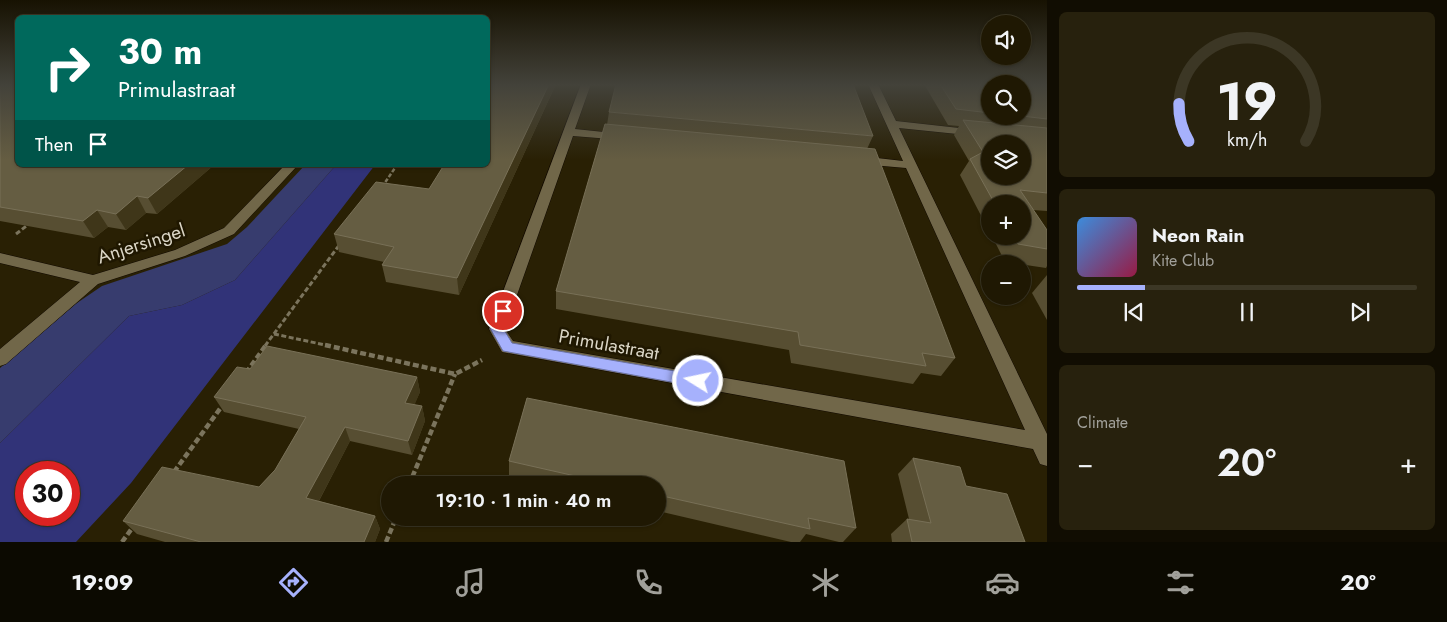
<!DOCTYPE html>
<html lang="en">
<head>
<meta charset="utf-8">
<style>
  body { margin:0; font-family:Jost,sans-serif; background:#27210d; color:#f1f3f6; height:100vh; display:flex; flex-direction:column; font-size:19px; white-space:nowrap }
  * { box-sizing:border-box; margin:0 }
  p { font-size:16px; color:#a1a09a }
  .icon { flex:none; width:28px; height:28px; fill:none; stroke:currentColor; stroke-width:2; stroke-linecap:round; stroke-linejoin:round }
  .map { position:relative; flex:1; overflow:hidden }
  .sheet { display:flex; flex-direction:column; gap:12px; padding:12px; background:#110d02; width:400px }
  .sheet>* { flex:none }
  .guide { position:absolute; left:15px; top:15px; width:475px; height:152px; border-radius:8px; box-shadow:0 1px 4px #0004,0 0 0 1px #3c3725; background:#00695c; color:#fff; overflow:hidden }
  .tools { position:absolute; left:981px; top:15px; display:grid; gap:10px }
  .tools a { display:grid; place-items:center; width:50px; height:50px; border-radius:50%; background:#1f1803; box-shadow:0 1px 4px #0004,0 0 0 1px #3c3725; font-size:25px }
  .speed { position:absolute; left:15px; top:461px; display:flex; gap:10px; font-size:25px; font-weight:700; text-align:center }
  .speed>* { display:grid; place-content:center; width:65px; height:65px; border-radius:50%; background:#1f1803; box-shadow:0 1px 4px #0004,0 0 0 1px #3c3725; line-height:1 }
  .speed .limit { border:8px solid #d22; background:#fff; color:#111 }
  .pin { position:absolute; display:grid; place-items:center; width:42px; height:42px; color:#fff; margin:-21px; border:2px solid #fff; border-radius:50%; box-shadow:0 1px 5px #0007 }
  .me { position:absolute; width:55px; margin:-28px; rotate:280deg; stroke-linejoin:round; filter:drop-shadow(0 0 4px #0008) }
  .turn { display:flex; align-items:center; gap:18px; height:105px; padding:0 20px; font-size:22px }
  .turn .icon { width:65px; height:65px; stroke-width:2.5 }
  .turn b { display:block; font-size:35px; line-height:42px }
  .then { display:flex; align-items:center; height:48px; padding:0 20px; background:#0003; gap:10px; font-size:19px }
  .big { font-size:38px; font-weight:600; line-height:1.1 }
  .sheet .card { flex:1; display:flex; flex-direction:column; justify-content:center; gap:8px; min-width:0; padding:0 18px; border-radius:8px; background:#27210d }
  .sheet .dial { align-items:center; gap:0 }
  .dial svg { height:130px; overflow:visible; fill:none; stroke:#3c3725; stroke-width:7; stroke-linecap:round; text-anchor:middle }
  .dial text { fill:#f1f3f6; stroke:none }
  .song { display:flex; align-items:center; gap:15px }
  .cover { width:60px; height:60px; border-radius:8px; background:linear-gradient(135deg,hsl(210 70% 55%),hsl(340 70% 35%)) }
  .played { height:5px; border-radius:2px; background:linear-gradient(90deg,#a6b1fc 20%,#3c3725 20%) }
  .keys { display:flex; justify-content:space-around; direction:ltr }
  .heat { display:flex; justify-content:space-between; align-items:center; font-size:28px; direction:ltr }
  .trip { position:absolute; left:381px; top:476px; width:285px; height:50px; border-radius:25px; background:#1f1803; box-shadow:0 1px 4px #0004,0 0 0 1px #3c3725; font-weight:600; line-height:50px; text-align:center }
  .tabs { display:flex; height:80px; justify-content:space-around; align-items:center; background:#0c0a01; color:#a1a09a }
  .tabs .icon { width:35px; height:35px }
  .tabs .current { color:#a6b1fc }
  .tabs b { font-size:22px; color:#f1f3f6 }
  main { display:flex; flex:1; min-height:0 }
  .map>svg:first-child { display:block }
</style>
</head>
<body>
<main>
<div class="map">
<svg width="1047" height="542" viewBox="0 0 1047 542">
  <rect width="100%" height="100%" fill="#292004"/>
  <polygon fill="#373c6e" points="305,165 336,165 235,280 182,305 129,316 0,443 0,368 77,303 102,286 227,244 247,227"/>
  <path fill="#313378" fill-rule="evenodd" d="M336,165H375L131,483L76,542H0V443L129,316L182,305L235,280ZM69,472V515H26V472Z"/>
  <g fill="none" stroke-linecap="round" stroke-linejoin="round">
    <g stroke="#110900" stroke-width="1">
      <g id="minor">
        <polygon points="581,84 591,84 575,129 623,134 629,137 623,140 573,136 505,329 513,341 1025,430 906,168 860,164 854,160 860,156 903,161 868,84 878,84 896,121 977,130 983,133 977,136 899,128 1047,434 1047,466 1040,464 1033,449 502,352 489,329"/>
        <polygon points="285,165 298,165 234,234 185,256 98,284 6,364 0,366 0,349 80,282 0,263 0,253 93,275 175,250 224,228"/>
      </g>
    </g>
    <polyline stroke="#7b745d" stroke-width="2.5" stroke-dasharray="4 2" stroke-linecap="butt" points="382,187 397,165"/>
    <g stroke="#7b745d" stroke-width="3" stroke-dasharray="5 2.5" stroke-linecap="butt">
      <polyline points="16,234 29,224"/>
      <polyline points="274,334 330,346"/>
      <polyline points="265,346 340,244"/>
    </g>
    <g stroke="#7b745d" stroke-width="4.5" stroke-dasharray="6 3" stroke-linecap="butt">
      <polyline points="325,345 455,374 482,360"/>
      <polyline points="246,373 266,345"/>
      <polyline points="174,472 222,406"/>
      <polyline points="409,485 455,374"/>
      <polyline points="122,542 133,527"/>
      <polyline points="386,542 396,518"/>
    </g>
    <use href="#minor" fill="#716749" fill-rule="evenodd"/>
  </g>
  <g fill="#574e32">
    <polygon points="0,84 18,165 214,165 157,214 146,213 126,230 108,227 94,238 0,221"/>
    <polygon points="488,84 556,84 459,295 386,282 382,265 384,262 339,252 334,234 429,189 488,165"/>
    <polygon points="924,84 990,84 990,116 1022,116 1047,84 1047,211 1033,210 1047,230 1047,266 1046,268 1005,262 992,236 1022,236 1022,204 990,204 990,233 960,175 969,161 954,135 959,126 948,125"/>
    <polygon points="609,112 873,136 867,149 955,358 941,376 921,373 913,384 791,363 789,350 556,309 556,291 607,125"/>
    <polygon points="1047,275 1047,320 1032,293"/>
    <polygon points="250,369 417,377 420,392 414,405 422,406 425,421 412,455 350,441 319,501 375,516 380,529 375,542 165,542 137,534 123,521 259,487 275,470 299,429 224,412 214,397"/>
    <polygon points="527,398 856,528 843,542 839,542 806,534 800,542 791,542 658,511 658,485 544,485 509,477 509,461"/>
    <polygon points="913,458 966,486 1025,542 892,542 891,534 907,519 909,519 898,474"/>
  </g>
  <g fill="#3f3619">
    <polygon points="549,84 556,84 459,295 457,278"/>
    <polygon points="188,165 214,165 157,214 148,198"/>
    <polygon points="137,196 146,213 126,230 116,214"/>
    <polygon points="97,210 108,227 94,238 83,221"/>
    <polygon points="417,377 420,392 409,418 405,403"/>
    <polygon points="422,406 425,421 412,455 408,441"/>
    <polygon points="345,427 350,441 313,512 306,498"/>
    <polygon points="375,516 380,529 375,542 364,542"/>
  </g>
  <g fill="#655d42" stroke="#787057" fill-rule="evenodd">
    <polygon points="0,84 18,84 18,165 188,165 148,198 137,196 116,214 97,210 83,221 0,207"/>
    <polygon points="488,84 549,84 457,278 382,265 394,247 334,234 376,182 429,189 444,165 488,165"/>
    <polygon points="616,84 853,84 873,136 609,112"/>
    <polygon points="940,84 990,84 990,113 956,109"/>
    <polygon points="1022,84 1047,84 1047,119 1022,116"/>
    <path d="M963,120L1047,128V193L1020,190L1047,230V249L1018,244L1013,236H1022V204H995L970,159L983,152ZM990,144H1022V176H990Z"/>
    <polygon points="605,124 875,149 955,358 922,353 926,366 859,355 800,345 798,332 556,291"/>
    <polygon points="267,346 417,377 405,403 422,406 408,441 345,427 306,498 375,516 364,542 201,542 123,521 162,467 259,487 275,470 306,417 214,397 237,367 250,369"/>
    <polygon points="527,398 844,461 856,528 808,518 810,529 658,495 658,485 615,485 509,461"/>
    <polygon points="913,458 960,467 966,486 1007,494 1025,542 912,542 907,519 931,523"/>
  </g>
  <linearGradient id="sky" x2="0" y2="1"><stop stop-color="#171202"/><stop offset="0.53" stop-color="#43423a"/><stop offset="1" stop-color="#43423a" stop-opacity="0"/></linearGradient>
  <rect width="1047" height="160" fill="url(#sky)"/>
  <polygon fill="#a6b1fc" stroke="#6c73a4" points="503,306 509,311 503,328 512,343 698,375 703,377 705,381 703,385 698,387 503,351 490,328 499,307"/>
  <g text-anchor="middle" stroke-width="5" stroke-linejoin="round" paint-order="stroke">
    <g font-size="19" fill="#dbd6c6" stroke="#1f1700">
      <text transform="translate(141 243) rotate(-18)" y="7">Anjersingel</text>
      <text transform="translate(609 344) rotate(10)" y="7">Primulastraat</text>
    </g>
  </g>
</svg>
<div class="tools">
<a><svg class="icon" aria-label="sound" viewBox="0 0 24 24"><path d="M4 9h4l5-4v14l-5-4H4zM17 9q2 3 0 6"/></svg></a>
<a><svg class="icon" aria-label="search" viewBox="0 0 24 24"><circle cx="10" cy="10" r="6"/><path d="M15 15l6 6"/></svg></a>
<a><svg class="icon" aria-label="layers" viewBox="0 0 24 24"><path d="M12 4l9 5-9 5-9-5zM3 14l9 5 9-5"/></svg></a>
<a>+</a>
<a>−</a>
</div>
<div class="speed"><div class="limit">30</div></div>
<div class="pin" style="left:503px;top:311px;background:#d93025"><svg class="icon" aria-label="arrive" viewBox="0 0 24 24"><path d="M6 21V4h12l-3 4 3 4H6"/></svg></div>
<svg class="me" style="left:698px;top:381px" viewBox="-20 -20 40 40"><circle r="17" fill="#a6b1fc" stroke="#fff" stroke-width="3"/><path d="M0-11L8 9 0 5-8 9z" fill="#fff"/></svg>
<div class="trip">19:10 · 1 min · 40 m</div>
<div class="guide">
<div class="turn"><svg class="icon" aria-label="right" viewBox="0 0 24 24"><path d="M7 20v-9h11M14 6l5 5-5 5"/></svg><div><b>30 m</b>Primulastraat</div></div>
<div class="then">Then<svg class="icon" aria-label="arrive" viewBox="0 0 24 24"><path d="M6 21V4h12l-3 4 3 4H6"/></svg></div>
</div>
</div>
<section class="sheet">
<div class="card dial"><svg viewBox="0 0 100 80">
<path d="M14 69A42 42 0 1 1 86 69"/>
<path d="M14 69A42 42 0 0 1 8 46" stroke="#a6b1fc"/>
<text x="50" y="56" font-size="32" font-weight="700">19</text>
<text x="50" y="72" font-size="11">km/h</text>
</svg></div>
<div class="card">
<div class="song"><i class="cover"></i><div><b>Neon Rain</b><p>Kite Club</p></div></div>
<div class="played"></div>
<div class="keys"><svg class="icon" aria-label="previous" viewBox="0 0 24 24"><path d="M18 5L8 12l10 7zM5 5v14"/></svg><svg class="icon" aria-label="pause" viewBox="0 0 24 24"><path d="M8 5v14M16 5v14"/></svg><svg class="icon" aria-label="next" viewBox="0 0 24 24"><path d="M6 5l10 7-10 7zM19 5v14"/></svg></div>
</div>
<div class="card"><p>Climate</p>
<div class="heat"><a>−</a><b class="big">20°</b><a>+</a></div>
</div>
</section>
</main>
<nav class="tabs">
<b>19:09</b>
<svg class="icon current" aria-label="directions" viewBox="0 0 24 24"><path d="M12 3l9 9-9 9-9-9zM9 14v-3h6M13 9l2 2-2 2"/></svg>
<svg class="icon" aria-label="music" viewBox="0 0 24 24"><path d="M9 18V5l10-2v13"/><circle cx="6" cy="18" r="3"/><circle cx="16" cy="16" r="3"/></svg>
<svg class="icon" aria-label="phone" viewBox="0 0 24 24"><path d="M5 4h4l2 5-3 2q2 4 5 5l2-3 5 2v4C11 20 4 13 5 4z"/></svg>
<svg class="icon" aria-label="climate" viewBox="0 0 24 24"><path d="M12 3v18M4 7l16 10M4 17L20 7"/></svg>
<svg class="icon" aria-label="car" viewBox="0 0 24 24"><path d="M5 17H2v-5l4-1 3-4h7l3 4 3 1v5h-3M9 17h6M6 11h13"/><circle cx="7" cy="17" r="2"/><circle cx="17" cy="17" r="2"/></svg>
<svg class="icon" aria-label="filters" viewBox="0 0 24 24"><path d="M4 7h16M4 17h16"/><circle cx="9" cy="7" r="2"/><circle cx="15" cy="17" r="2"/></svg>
<b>20°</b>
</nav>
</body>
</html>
